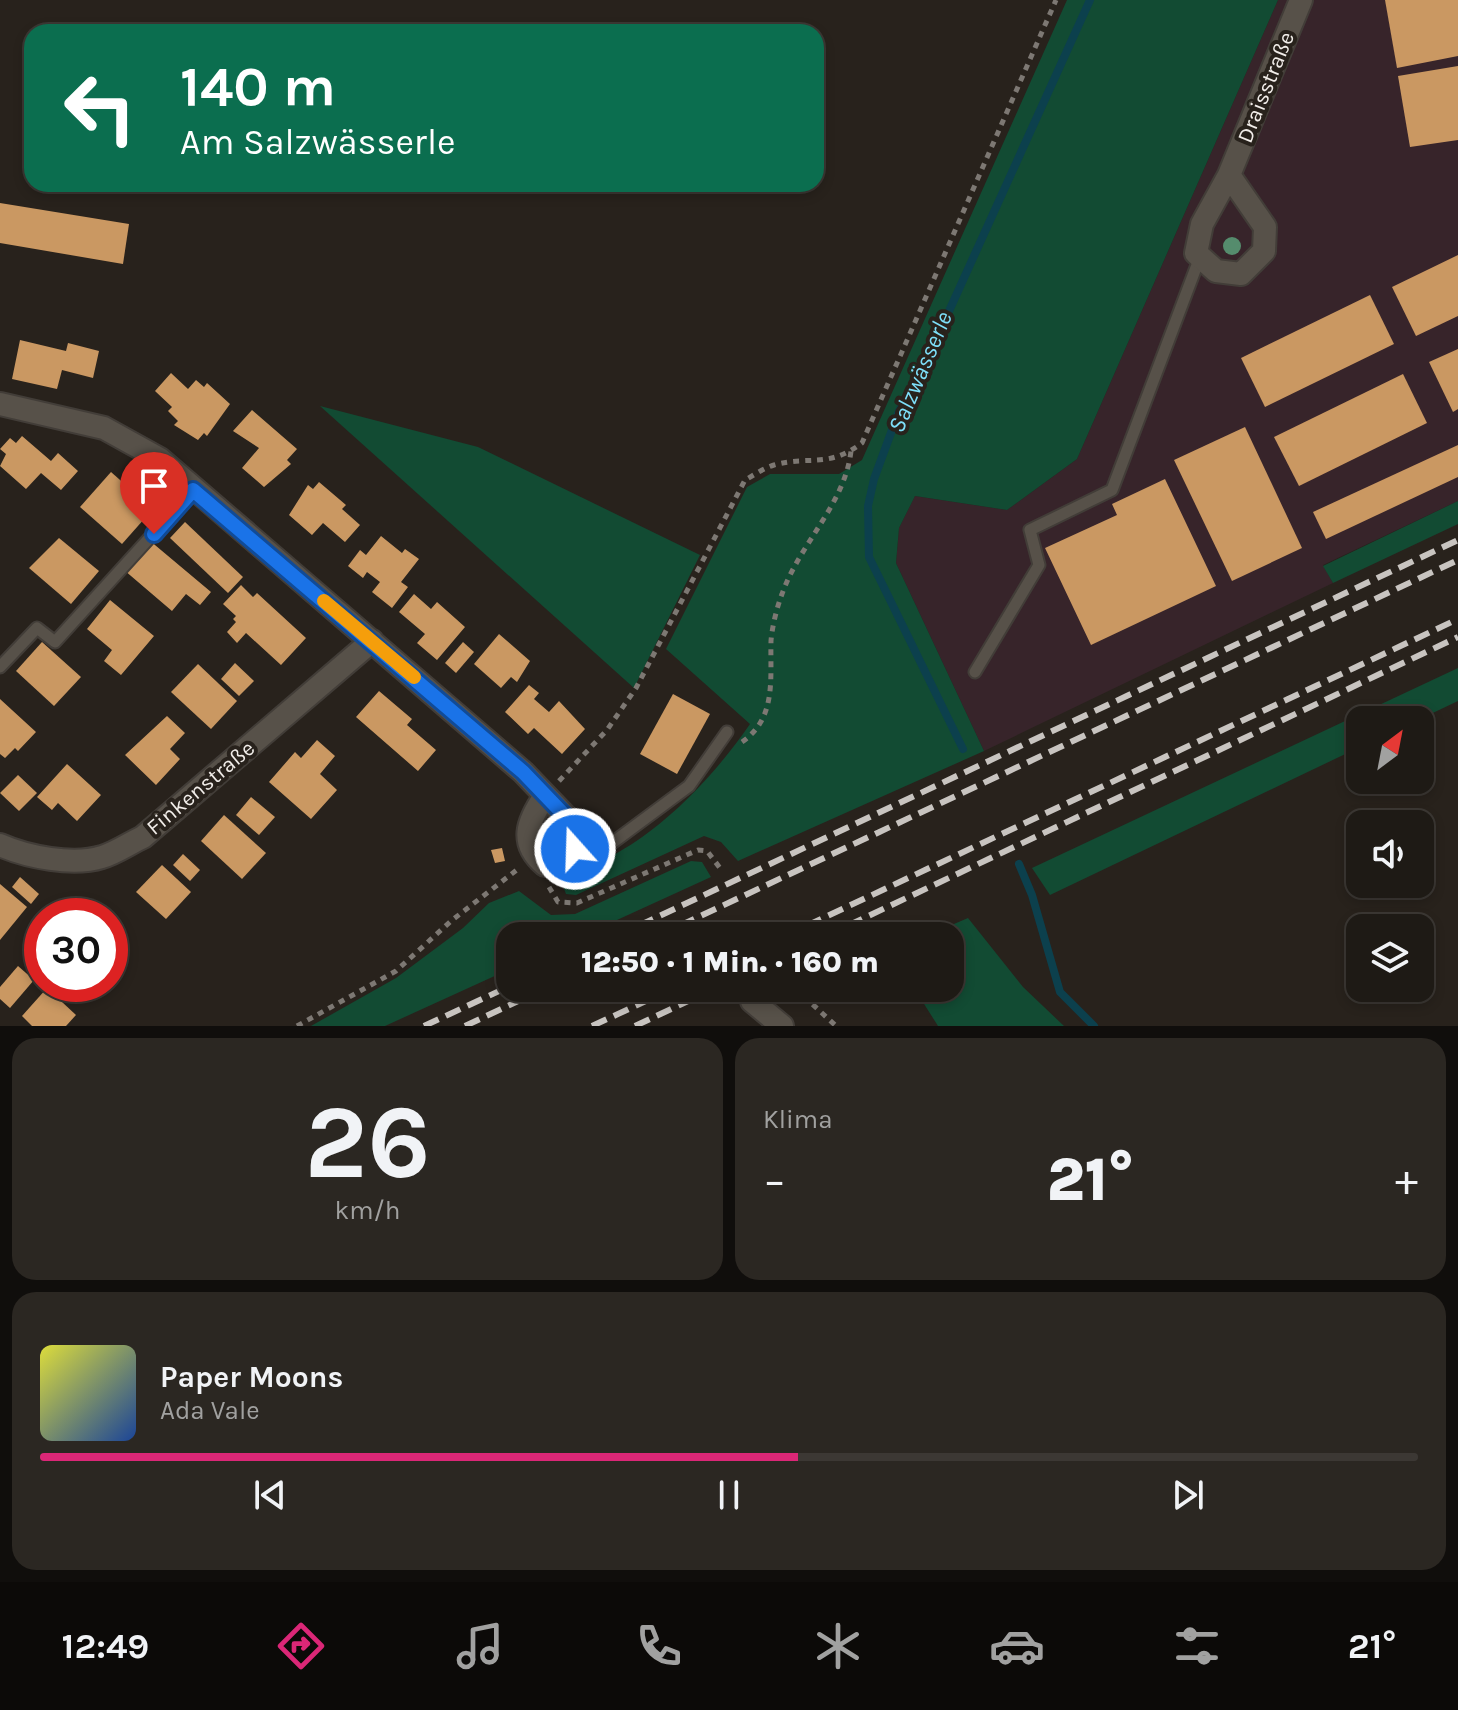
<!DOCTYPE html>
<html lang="de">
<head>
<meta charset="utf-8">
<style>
  body { margin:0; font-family:Karla,sans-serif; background:#2b2722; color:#f1f3f6; height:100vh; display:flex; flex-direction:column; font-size:30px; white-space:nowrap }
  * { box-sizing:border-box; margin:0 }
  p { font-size:26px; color:#a1a1a0 }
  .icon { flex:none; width:44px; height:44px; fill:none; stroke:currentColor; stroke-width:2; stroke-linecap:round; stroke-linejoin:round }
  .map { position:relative; height:1026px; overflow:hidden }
  .details { display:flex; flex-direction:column; gap:12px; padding:12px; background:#100e0c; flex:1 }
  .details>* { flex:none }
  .top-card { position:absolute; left:24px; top:24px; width:800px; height:168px; border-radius:24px; box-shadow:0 4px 12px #0003,0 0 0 2px #3c3834; background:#0b6e4f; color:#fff; overflow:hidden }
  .needle { width:52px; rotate:32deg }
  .fabs { position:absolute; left:1346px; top:706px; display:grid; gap:16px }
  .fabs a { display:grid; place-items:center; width:88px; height:88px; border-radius:16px; background:#1e1a15; box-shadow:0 4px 12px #0003,0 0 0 2px #3c3834; font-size:40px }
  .speed { position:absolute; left:24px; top:898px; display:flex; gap:16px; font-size:40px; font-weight:700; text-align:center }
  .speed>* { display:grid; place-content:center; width:104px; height:104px; border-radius:50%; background:#1e1a15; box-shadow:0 4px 12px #0003,0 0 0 2px #3c3834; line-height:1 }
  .speed .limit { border:12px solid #d22; background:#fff; color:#111 }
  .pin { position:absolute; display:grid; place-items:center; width:68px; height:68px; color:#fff; margin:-82px -34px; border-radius:50% 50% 50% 0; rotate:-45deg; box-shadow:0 0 8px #0007 }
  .pin .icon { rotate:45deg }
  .me { position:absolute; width:88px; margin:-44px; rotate:340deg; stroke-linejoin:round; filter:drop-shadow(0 0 6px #0008) }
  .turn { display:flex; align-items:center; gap:28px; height:168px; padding:0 24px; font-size:36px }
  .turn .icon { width:104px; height:104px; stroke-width:2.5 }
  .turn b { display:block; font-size:56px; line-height:68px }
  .big { font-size:60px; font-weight:800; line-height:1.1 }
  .details .card { flex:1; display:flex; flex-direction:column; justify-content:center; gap:12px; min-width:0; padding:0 28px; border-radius:24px; background:#2b2722 }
  .details .dial { align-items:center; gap:0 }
  .dial b { font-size:104px; line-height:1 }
  .song { display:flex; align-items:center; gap:24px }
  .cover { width:96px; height:96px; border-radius:12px; background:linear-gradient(135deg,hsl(60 70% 55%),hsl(220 70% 35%)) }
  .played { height:8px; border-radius:4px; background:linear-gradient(90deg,#db2777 55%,#3c3834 55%) }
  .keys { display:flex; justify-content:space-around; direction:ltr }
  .heat { display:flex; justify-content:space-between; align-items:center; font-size:44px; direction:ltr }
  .details .tiles { flex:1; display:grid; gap:12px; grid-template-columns:1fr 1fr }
  .card:last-child { grid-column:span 2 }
  .trip { position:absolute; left:496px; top:922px; width:468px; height:80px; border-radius:24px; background:#1e1a15; box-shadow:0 4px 12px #0003,0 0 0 2px #3c3834; font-weight:800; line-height:80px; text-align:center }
  .dock { display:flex; height:128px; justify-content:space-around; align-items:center; background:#0c0a08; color:#a1a1a0 }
  .dock .icon { width:56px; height:56px }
  .dock .selected { color:#db2777 }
  .dock b { font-size:36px; color:#f1f3f6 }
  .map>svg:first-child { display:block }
</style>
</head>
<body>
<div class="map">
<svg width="1458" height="1026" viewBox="0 0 1458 1026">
  <rect width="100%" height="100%" fill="#28221c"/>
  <polygon fill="#37242a" points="1278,0 1458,0 1458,501 1323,565 1333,583 984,751 896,563 899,528 915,496 1007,510 1077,459"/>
  <g fill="#124b33">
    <path d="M1067,0H1278L1077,459L1007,510L915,496L899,528L896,563L984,751L738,861L721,842L704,836L576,895L566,894L560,878C579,870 599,863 617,853C669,824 717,772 750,724L666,649L747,487L770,474H839L862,460Z"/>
    <polygon points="320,406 478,447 700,555 634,688"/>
    <polygon points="1458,501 1458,524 1333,583 1323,566"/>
    <polygon points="1458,668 1458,701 1418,720 1360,720 1360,747 1050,895 1032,868"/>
    <polygon points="691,861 702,862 711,877 582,936 510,936 510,969 385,1026 311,1026 396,978 463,928 489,903 519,891 551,915 575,914"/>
    <polygon points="968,918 1023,987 1064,1026 938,1026 914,988 950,988 950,936 926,936"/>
  </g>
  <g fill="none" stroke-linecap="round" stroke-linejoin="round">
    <g stroke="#0c404d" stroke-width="8">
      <polyline points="963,749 869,557 868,506 874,479 899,411 925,364 1090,0"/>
      <polyline points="1019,864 1032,895 1060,992 1094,1026"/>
    </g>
  </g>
  <g fill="#ca9862">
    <polygon points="1385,0 1458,0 1458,56 1397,68"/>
    <polygon points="1458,66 1458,140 1410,147 1398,76"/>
    <polygon points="0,203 129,224 123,264 0,243"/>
    <polygon points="1458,255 1458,316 1416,336 1392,287"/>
    <polygon points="1370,295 1394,344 1265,407 1241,358"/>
    <polygon points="20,340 66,351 68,343 99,351 93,378 62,370 57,389 12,379"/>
    <polygon points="1458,349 1458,409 1453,412 1429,362"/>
    <polygon points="171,373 188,389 196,380 204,387 207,383 230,404 207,436 204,433 198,440 174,425 178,421 168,411 172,407 155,391"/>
    <polygon points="1403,374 1427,423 1299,486 1274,437"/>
    <polygon points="252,410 297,449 287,460 291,464 264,487 242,468 259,448 233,431"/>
    <polygon points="1245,427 1302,548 1232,581 1174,460"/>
    <polygon points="22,436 51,461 58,453 78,471 61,490 41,473 26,489 0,466 6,454 0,449 10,438 16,443"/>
    <polygon points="1458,445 1458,477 1326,539 1313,512"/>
    <polygon points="111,472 153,509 122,544 80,507"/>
    <polygon points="1165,479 1216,586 1091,645 1045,548 1117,515 1112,504"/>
    <polygon points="319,482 346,505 342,509 360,525 345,542 323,523 312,535 289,515 308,485 313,489"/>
    <polygon points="185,522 243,577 228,593 170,538"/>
    <polygon points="381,536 402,553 405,549 419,559 401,582 408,587 392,608 372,592 380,582 367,572 363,578 348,566 360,550 366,555"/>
    <polygon points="59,538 99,571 71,604 29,568"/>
    <polygon points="149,540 211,592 200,605 186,594 172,611 124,570"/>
    <polygon points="241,585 253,597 257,593 306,638 281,665 246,633 237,643 227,632 236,622 233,619 236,616 223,604"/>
    <polygon points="414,594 431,609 437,602 465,627 437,660 417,643 425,634 399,612"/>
    <polygon points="110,600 154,636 121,675 104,661 112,650 87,629"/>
    <polygon points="499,634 530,661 517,682 511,677 501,688 474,664"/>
    <polygon points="42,642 81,677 54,706 16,671"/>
    <polygon points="463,642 474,652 456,673 445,663"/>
    <polygon points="235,663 254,681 239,696 221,679"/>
    <polygon points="198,664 237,701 211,729 171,692"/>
    <polygon points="529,685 539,693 534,699 549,712 559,701 585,729 562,754 534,728 528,734 505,712"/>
    <polygon points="379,691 412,719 407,725 436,750 418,771 356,717"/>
    <polygon points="673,694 710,714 677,774 640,754"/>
    <polygon points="0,699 36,732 18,751 15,748 5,758 0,754"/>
    <polygon points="167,716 185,733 170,749 180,759 156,785 125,755"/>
    <polygon points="317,740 335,756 320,774 337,790 311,819 269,782 295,752 301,758"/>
    <polygon points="67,764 101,795 77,821 58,803 52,810 37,797"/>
    <polygon points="18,775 37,793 19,811 0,793"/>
    <polygon points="251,797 275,817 259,835 236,815"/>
    <polygon points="224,815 266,853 242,879 201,841"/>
    <polygon points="502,848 505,861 495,863 491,850"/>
    <polygon points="183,854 200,870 190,881 173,865"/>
    <polygon points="162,865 191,892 166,919 136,892"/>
    <polygon points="20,877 39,894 31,904 12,887"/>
    <polygon points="0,884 27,907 0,940"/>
    <polygon points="72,901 88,916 57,916"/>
    <polygon points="110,934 126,950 110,967"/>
    <polygon points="18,966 34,980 10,1008 0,999 0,987"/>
    <polygon points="47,988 76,1015 66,1026 32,1026 22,1016"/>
  </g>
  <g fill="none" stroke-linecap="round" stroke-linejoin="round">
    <g stroke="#423d38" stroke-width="15">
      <g id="lane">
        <polyline points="0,667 37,628 55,642 193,490"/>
        <polyline points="975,672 1039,565 1030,530 1112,490 1200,257"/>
        <polyline points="575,849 604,849 689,786 727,732"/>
      </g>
    </g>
    <g stroke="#423d38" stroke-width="26">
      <g id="street">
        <polyline points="1229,175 1265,227 1264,251 1241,274 1216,271 1196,253 1202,224 1229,175 1301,0"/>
        <path d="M0,404L104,428L160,459L523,772L570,821L575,849L566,859L545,865C519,843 527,822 545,796"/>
        <path d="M0,845C27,857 73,866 102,857C116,853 130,843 143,837L372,641"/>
        <polyline points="752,1001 782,1026"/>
      </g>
    </g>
    <g stroke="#7d7873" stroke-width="5" stroke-dasharray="6 6" stroke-linecap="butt">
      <path d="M742,742C777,718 770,678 771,641C772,627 777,607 782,594C800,543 845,504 851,451"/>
      <path d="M559,781L607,730L636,688L745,480C754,475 764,468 774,465C810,455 827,469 862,443L1056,0"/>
      <polyline points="549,887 558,902 577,903 698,850 707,851 720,868"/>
      <polyline points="795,988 836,1026"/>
      <polyline points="297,1026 396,971 451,921 518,869"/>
    </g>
    <use href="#lane" stroke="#575149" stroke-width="11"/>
    <use href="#street" stroke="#575149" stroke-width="22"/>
    <g stroke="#c8c4c0" stroke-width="6" stroke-dasharray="16 8" stroke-linecap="butt">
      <polyline points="617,936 1458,540"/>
      <polyline points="658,936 1458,560"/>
      <polyline points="785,936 1458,619"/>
      <polyline points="826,936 1458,637"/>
      <polyline points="424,1026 510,986"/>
      <polyline points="465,1026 546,988"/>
      <polyline points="592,1026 674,988"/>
      <polyline points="635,1026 716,988"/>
    </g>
  </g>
  <circle fill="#558c6d" cx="1232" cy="246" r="9"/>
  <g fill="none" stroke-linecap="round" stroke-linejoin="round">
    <g stroke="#114b97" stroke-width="20">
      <polyline id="route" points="154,534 193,490 523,772 570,821 575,849"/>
    </g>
    <use href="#route" stroke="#1a73e8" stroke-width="14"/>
    <polyline stroke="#f59e0b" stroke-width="14" points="324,601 414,677"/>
  </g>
  <g text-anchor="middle" stroke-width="8" stroke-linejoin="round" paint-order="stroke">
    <g font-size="22" fill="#f1ede9" stroke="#28221c">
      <text transform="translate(1265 87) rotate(-68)" y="8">Draisstraße</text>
      <text transform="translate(200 787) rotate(-40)" y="8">Finkenstraße</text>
    </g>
    <g font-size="24" font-style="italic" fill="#7edff9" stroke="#28221c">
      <text transform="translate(920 372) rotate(-67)" y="8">Salzwässerle</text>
    </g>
  </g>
</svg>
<div class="fabs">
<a><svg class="needle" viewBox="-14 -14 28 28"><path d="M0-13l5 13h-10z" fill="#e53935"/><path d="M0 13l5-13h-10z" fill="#a1a1a0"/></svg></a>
<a><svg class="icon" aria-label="sound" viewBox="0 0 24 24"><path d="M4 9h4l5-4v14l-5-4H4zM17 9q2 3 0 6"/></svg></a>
<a><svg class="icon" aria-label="layers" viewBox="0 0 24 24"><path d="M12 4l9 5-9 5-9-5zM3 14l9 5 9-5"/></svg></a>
</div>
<div class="speed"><div class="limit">30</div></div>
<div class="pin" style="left:154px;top:534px;background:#d93025"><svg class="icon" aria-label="arrive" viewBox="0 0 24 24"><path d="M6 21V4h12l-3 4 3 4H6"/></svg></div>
<svg class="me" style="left:575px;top:849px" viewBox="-20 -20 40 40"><circle r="17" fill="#1a73e8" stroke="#fff" stroke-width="3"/><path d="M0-11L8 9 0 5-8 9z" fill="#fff"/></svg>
<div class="trip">12:50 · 1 Min. · 160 m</div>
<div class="top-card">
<div class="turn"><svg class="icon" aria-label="left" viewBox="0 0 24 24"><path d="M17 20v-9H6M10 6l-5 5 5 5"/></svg><div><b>140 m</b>Am Salzwässerle</div></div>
</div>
</div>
<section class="details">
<div class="tiles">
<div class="card dial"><b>26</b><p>km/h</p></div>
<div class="card"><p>Klima</p>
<div class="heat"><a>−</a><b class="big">21°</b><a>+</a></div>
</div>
<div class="card">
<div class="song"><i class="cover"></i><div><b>Paper Moons</b><p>Ada Vale</p></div></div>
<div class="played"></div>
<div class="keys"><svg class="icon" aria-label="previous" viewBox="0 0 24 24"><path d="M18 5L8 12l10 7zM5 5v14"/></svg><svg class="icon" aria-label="pause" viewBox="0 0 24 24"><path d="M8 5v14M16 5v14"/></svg><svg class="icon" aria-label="next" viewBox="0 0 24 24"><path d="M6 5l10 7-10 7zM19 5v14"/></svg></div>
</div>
</div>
</section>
<nav class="dock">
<b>12:49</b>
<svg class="icon selected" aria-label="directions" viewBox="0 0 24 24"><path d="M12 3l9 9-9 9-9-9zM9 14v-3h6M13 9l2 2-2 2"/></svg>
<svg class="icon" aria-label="music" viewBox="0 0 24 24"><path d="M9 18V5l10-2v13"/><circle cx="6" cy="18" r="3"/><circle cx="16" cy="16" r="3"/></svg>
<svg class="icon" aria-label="phone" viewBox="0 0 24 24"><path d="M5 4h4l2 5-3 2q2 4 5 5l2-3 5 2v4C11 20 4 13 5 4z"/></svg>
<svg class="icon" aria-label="climate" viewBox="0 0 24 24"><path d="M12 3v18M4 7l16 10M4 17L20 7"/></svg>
<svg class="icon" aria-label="car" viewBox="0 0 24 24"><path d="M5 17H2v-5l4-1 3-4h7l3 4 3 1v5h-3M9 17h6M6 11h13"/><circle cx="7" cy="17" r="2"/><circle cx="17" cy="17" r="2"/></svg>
<svg class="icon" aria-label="filters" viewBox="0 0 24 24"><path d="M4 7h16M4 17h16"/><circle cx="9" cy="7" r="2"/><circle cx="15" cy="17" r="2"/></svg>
<b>21°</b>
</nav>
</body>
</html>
